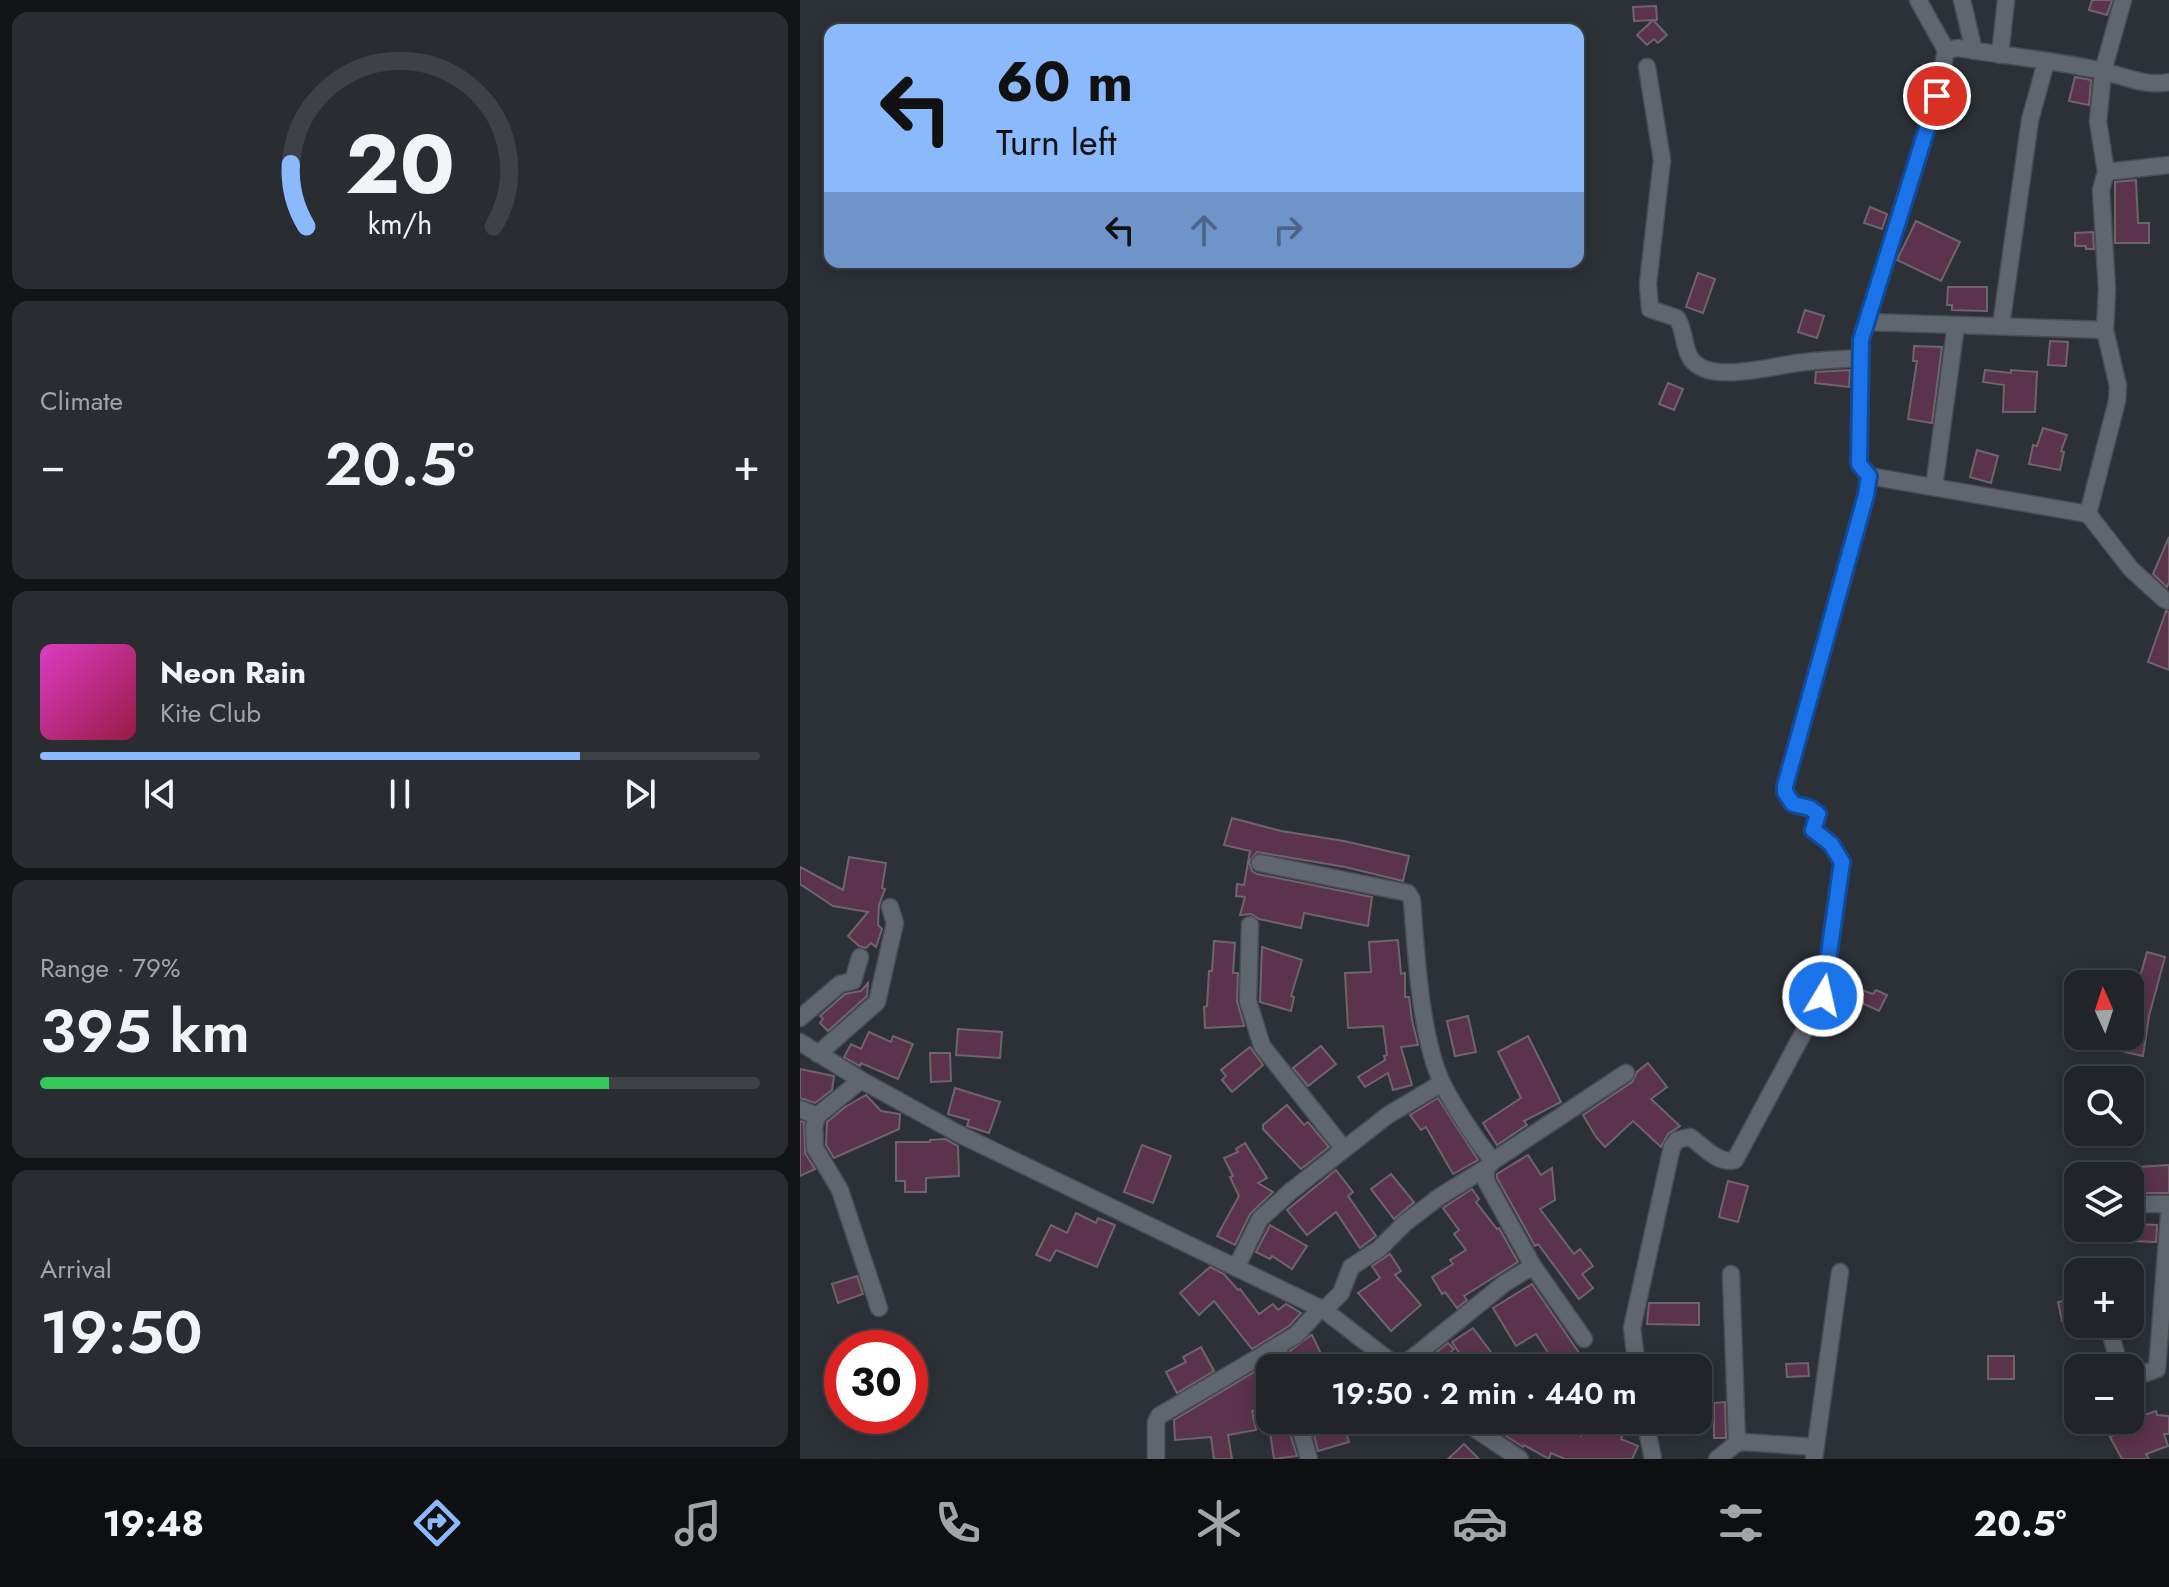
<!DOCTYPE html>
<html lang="en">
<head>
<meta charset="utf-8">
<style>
  body { margin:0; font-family:Jost,sans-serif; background:#292d32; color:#f1f3f6; height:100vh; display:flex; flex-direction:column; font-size:30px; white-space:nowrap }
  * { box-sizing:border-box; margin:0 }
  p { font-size:26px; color:#a2a5a8 }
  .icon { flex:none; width:44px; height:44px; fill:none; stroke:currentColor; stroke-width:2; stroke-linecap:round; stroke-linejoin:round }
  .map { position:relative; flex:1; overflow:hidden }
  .sheet { display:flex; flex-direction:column; gap:12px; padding:12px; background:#121417; width:800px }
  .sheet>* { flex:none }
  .guide { position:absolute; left:24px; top:24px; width:760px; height:244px; border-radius:16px; box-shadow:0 4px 20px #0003,0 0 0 2px #3e4247; background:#8abafc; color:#111; overflow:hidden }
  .needle { width:52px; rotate:357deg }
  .controls { position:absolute; left:1264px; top:970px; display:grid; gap:16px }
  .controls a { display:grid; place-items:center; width:80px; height:80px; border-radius:16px; background:#21252a; box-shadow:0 4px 20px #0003,0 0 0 2px #3e4247; font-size:40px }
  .speed { position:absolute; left:24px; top:1330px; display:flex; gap:16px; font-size:40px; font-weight:700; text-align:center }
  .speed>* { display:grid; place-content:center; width:104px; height:104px; border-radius:50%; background:#21252a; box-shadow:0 4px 20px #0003,0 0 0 2px #3e4247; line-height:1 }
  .speed .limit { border:12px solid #d22; background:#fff; color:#111 }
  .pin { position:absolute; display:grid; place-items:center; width:68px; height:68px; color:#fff; margin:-34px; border:4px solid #fff; border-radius:50%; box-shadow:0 2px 8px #0007 }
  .me { position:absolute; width:88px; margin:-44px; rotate:9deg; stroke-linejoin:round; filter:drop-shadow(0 0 6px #0008) }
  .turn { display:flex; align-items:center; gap:28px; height:168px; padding:0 40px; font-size:36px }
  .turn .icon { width:104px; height:104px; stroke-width:2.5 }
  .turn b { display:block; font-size:56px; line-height:68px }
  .lanes { display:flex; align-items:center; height:76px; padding:0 40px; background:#0003; justify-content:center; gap:40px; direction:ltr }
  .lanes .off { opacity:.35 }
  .big { font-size:60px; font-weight:600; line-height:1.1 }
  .sheet .card { flex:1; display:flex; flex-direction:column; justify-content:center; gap:12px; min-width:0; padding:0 28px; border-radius:16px; background:#292d32 }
  .sheet .dial { align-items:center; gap:0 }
  .dial svg { height:208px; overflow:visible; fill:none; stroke:#3e4247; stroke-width:7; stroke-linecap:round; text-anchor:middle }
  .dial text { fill:#f1f3f6; stroke:none }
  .song { display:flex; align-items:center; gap:24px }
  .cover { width:96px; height:96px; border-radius:12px; background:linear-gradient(135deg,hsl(310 70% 55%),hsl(340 70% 35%)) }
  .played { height:8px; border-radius:4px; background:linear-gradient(90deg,#8abafc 75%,#3e4247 75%) }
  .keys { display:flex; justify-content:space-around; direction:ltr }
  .heat { display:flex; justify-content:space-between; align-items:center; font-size:44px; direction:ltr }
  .charge { height:12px; border-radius:6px; background:linear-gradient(90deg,#34c759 79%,#3e4247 0) }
  .trip { position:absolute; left:456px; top:1354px; width:456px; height:80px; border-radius:16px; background:#21252a; box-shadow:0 4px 20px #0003,0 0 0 2px #3e4247; font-weight:600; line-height:80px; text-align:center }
  .tab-bar { display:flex; height:128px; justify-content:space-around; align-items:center; background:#0d0f11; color:#a2a5a8 }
  .tab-bar .icon { width:56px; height:56px }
  .tab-bar .on { color:#8abafc }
  .tab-bar b { font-size:36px; color:#f1f3f6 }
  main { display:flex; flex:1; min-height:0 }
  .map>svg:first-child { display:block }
</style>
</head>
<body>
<main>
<section class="sheet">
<div class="card dial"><svg viewBox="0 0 100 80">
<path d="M14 69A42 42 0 1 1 86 69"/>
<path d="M14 69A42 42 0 0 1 8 45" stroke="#8abafc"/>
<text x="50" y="56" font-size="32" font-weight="700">20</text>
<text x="50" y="72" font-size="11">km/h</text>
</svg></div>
<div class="card"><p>Climate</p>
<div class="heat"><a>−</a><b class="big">20.5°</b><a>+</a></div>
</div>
<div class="card">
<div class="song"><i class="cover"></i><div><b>Neon Rain</b><p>Kite Club</p></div></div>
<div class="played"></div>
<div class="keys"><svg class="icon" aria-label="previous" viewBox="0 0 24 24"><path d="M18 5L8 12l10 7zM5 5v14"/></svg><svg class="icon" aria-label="pause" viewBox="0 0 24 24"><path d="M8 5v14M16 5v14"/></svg><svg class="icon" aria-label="next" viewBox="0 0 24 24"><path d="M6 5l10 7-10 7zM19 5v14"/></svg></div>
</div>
<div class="card"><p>Range · 79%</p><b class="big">395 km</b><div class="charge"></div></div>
<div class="card"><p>Arrival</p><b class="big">19:50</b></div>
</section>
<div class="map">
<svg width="1369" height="1459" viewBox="0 0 1369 1459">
  <rect width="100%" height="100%" fill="#2c3138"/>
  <g fill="#5b334c" stroke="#6e646a" stroke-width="2">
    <polygon points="1292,0 1312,0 1307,15 1289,10"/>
    <polygon points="856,6 857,20 834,21 833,7"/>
    <polygon points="853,20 867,35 858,43 854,39 847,45 837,35"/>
    <polygon points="1275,77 1291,80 1289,105 1269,101"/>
    <polygon points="1336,180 1338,223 1349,223 1349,243 1315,243 1315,182"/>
    <polygon points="1070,207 1087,214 1082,229 1064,223"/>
    <polygon points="1116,221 1160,242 1141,281 1097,260"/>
    <polygon points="1293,232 1294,249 1286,249 1286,246 1275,246 1275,233"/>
    <polygon points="898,273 915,279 903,313 886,307"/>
    <polygon points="1148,287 1187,287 1187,311 1152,310 1152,305 1147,305"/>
    <polygon points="1005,310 1024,316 1017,338 998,332"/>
    <polygon points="1250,341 1268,342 1266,366 1248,365"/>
    <polygon points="1114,346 1142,347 1132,423 1108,419 1117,361 1113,361"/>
    <polygon points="1050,370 1049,387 1015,383 1016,372"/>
    <polygon points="1185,370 1211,373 1211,370 1237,372 1235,412 1203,412 1204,385 1183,382"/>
    <polygon points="868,383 883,389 874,410 859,404"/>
    <polygon points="1243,428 1267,435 1261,451 1264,452 1260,470 1229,464 1233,445 1237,446"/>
    <polygon points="1177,450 1198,456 1191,483 1170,477"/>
    <polygon points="1369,537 1369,582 1367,587 1353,574"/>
    <polygon points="1366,611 1369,612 1369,670 1348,662"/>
    <polygon points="432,818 481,831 544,841 609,856 603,881 545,867 457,852 449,862 452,871 457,874 572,897 568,926 504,913 501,928 459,919 451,914 440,915 445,897 436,896 437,884 444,885 450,851 424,845"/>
    <polygon points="49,857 86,863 82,888 85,889 79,905 78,925 82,929 76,947 71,943 66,948 59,946 48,936 68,912 33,906 0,884 0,867 43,890"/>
    <polygon points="598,940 601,974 605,973 605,997 609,997 612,1020 618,1045 601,1047 612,1085 593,1090 588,1073 565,1087 558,1077 585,1060 584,1056 587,1055 583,1026 548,1028 545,973 571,972 569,942"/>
    <polygon points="414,941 435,943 433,973 438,973 437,1001 444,1026 405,1028 404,1007 407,1006 409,971 412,971"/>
    <polygon points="462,947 502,960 491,996 494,997 491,1011 460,1002"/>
    <polygon points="1347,952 1365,957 1349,1016 1343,1056 1325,1052 1330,1036 1334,999"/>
    <polygon points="1036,981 1073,994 1076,990 1087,995 1079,1011 1051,998 1049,1003 1038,999 1040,992 1035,990"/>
    <polygon points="68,983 67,996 28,1031 20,1023 23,1019 20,1016 45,994 61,991"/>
    <polygon points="668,1016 676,1052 655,1056 647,1021"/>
    <polygon points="158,1029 202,1032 200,1058 156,1055"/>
    <polygon points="69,1032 91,1042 93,1036 113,1044 98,1079 61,1063 60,1066 44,1057 51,1044 61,1049"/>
    <polygon points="728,1036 761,1102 724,1121 727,1125 697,1145 683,1123 721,1098 698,1052"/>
    <polygon points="521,1046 536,1064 508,1086 493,1068"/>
    <polygon points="450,1047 463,1065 432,1092 422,1080 426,1076 421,1070"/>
    <polygon points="130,1053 150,1053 151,1081 131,1082"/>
    <polygon points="848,1063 867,1087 851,1099 880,1126 868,1134 861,1147 833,1121 805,1147 796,1137 783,1115 832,1082 837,1072"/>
    <polygon points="0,1069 34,1076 32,1090 15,1103 0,1098"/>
    <polygon points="155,1088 200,1102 189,1133 167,1126 169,1120 148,1114"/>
    <polygon points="66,1095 81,1111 100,1114 99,1129 34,1158 26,1145 27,1122 45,1107"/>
    <polygon points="638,1098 678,1160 653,1174 626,1127 621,1130 610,1115"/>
    <polygon points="487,1105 504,1125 508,1122 529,1147 501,1169 463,1129 463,1125"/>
    <polygon points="0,1121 4,1122 5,1153 15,1169 0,1176"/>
    <polygon points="145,1139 158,1146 159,1176 126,1178 126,1192 105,1192 105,1181 96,1181 96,1142 130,1142 130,1140"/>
    <polygon points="445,1143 467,1178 458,1183 473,1192 450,1214 435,1245 417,1236 439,1196 430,1177 433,1176 424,1158 438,1152 436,1149"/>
    <polygon points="342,1145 371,1156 353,1203 324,1192"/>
    <polygon points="728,1155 741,1175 752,1168 755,1200 740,1209 774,1254 780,1249 793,1266 782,1274 793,1288 779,1299 738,1244 735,1246 697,1178 697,1174"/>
    <polygon points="1369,1165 1369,1193 1339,1193 1338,1167"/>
    <polygon points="536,1170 553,1192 548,1196 576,1236 560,1248 536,1212 507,1235 487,1210"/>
    <polygon points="591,1174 614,1202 594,1219 571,1189"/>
    <polygon points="928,1181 948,1186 938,1222 919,1217"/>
    <polygon points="672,1189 679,1199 676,1202 697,1229 699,1228 718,1262 664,1296 667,1300 657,1308 645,1292 642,1294 632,1277 653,1264 650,1260 666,1250 654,1234 659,1230 643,1208"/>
    <polygon points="276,1213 296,1223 298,1218 315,1225 297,1267 256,1250 250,1261 236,1255 251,1225 267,1233"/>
    <polygon points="1331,1224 1357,1225 1356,1242 1331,1241"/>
    <polygon points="470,1225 507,1246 492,1269 472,1256 470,1259 456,1252"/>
    <polygon points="590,1254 601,1271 595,1275 621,1305 591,1331 558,1293 580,1278 572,1266"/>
    <polygon points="410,1267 424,1274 438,1290 440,1289 459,1314 473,1304 478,1310 486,1304 501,1313 489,1326 452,1349 414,1301 399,1315 380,1293"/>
    <polygon points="57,1276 63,1294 38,1303 32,1284"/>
    <polygon points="732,1284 782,1357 765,1368 758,1368 736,1334 716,1346 693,1308"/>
    <polygon points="1278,1298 1278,1318 1262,1321 1258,1302"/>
    <polygon points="849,1303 899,1303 899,1325 847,1324"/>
    <polygon points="673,1328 691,1352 701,1368 669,1368 652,1342"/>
    <polygon points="511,1335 512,1335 528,1368 497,1368 490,1351"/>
    <polygon points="648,1343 654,1349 634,1368 617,1368"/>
    <polygon points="401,1347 414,1371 377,1393 366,1372 386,1362 383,1357"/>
    <rect x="1188" y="1356" width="26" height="23"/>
    <polygon points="1008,1363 1009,1376 987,1377 986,1364"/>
    <polygon points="470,1368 470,1407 452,1411 456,1430 428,1435 432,1459 414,1459 411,1437 375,1440 374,1420 456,1371"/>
    <polygon points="925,1402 926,1438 914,1438 914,1403"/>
    <polygon points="1356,1411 1357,1415 1369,1416 1369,1434 1364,1434 1368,1446 1346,1454 1349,1459 1322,1459 1310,1437 1340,1421 1339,1417"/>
    <polygon points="525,1420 543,1420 549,1442 518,1451 511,1424"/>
    <polygon points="710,1420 749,1420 781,1436 784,1427 799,1433 806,1420 830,1420 821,1439 838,1446 832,1459 765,1459 751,1453 749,1459 724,1445 723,1447 703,1434"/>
    <polygon points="489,1430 497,1456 474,1459 470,1432"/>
    <polygon points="664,1444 679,1459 648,1459"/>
  </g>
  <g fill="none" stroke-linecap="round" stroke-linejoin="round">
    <g stroke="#494e53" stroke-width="19">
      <g id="minor">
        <polyline points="1118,0 1146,50"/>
        <polyline points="1162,0 1174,51"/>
        <polyline points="1323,0 1303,71 1298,122 1306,172 1301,190 1307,289 1305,330 1318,386 1317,401 1288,514 1331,569 1364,599 1369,601"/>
        <polyline points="1200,55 1206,0"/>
        <path d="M847,67L862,160L848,284L850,309L877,318C885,330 883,347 891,359C910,386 978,364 1005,362C1023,360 1042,359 1061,358"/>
        <polyline points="1306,172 1369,165"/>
        <polyline points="1067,322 1305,330"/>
        <polyline points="1201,326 1230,120 1246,62"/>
        <polyline points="1069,476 1288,514"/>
        <polyline points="1134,487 1156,325"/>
        <path d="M460,863L608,893L612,900C616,952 620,1035 642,1083C654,1107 676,1140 693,1161L686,1168V1181L733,1266L705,1283L600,1368"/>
        <polyline points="450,925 448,1001 462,1046 544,1149"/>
        <polyline points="0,1018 40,984 53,981 60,957"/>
        <polyline points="0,1042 61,1080 159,1134 524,1310 599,1368"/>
        <polyline points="18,1054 77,1002 95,923 90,907"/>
        <polyline points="0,1109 17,1116 61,1080"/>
        <polyline points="17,1116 14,1127 15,1148 40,1190 79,1308"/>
        <polyline points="693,1161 826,1073"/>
        <polyline points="1340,1204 1369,1204"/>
        <polyline points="733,1266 784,1339"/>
        <polyline points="436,1268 460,1219 491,1191 588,1115 642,1083"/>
        <polyline points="931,1274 937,1443"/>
        <polyline points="524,1310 541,1293 551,1267 579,1249 605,1223 639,1197 686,1168"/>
        <polyline points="1308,1324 1319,1364 1346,1373 1357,1369 1369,1215"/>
        <polyline points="477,1346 484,1368"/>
        <path d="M837,1368L832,1328L872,1147L877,1140L890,1137C903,1146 919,1165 935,1160L1023,996L1042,862L1031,844L1013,830L1018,814L1010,808L993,804L985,792V786L1066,495L1069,476L1059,464L1061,340L1137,96L1146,50L1158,48C1205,56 1255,60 1302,71C1324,76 1345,87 1369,82"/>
        <polyline points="498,1420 509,1459"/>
        <polyline points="662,1420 720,1459"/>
        <polyline points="845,1420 853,1459"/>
        <polyline points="356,1459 356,1422 359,1416 496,1335 520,1309"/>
        <polyline points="917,1459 937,1443 944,1442 1015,1447"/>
        <polyline points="1014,1459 1040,1272"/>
      </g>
    </g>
    <use href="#minor" stroke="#60666e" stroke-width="16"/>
  </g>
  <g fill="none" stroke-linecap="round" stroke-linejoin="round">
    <g stroke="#114b97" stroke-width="20">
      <polyline id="route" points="1023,996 1042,862 1031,844 1013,830 1018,814 1010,808 993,804 985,792 985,786 1066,495 1069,476 1059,464 1061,340 1137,96"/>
    </g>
    <use href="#route" stroke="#1a73e8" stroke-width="14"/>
  </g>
</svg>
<div class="controls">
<a><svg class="needle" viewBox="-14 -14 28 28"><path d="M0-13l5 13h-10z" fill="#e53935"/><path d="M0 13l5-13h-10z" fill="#a2a5a8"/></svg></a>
<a><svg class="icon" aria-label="search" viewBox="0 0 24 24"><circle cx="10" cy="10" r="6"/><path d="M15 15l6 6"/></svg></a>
<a><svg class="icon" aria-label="layers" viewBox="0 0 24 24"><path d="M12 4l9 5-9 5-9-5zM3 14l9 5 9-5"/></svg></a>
<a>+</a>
<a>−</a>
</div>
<div class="speed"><div class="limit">30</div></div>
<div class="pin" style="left:1137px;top:96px;background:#d93025"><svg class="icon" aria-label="arrive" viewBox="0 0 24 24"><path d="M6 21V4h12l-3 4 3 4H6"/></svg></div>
<svg class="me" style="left:1023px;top:996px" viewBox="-20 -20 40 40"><circle r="17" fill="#1a73e8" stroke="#fff" stroke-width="3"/><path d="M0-11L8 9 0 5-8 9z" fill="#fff"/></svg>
<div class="trip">19:50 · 2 min · 440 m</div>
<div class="guide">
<div class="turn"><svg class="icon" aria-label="left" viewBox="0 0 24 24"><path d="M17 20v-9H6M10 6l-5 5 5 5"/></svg><div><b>60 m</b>Turn left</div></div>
<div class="lanes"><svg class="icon" aria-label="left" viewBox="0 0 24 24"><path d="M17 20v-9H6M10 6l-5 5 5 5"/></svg><svg class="icon off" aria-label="ahead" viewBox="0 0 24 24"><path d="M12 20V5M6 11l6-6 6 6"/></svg><svg class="icon off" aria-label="right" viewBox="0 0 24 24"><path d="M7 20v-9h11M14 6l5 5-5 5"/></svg></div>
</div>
</div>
</main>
<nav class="tab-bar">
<b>19:48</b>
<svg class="icon on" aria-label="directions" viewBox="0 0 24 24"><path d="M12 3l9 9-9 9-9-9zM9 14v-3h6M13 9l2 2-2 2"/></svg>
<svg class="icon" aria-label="music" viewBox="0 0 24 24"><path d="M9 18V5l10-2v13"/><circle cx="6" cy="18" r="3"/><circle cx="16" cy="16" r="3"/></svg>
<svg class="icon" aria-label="phone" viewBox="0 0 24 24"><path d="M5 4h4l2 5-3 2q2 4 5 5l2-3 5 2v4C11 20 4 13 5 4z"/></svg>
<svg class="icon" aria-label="climate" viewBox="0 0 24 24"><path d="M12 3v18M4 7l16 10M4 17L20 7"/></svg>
<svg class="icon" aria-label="car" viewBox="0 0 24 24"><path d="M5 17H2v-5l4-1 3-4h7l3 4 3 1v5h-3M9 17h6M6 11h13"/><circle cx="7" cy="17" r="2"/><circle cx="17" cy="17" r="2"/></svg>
<svg class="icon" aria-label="filters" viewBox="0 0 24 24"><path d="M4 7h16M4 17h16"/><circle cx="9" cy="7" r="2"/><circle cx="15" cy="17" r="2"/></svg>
<b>20.5°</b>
</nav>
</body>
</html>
